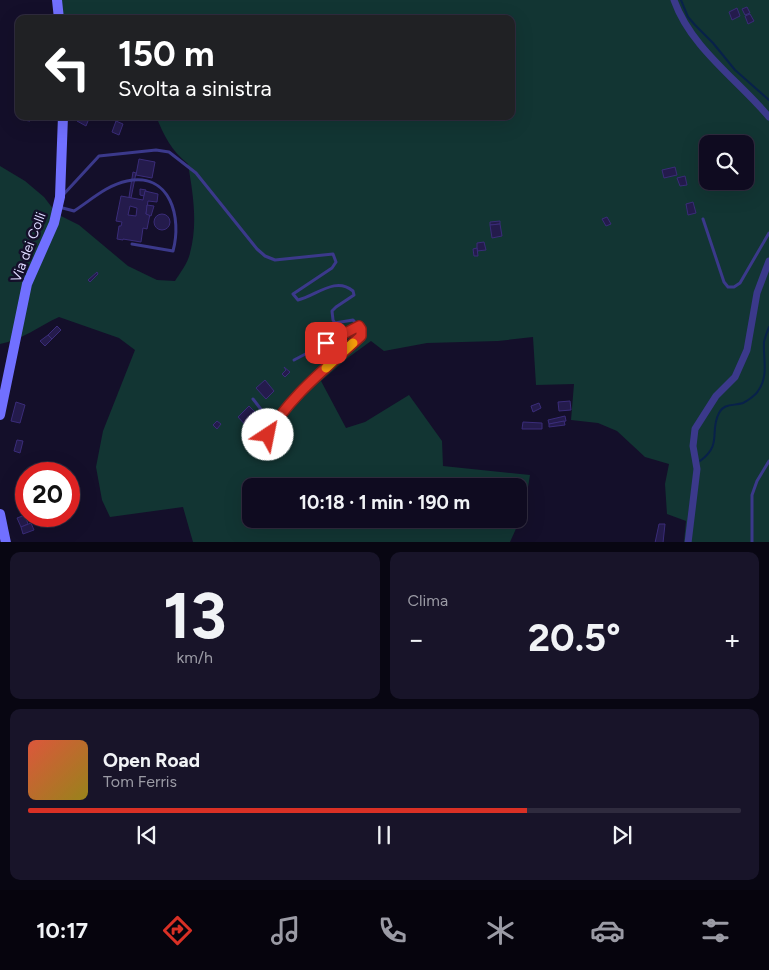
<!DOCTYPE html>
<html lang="it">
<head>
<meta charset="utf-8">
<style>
  body { margin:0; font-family:Figtree,sans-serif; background:#181429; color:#f1f3f6; height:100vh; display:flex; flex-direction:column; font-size:19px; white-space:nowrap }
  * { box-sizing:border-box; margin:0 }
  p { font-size:16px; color:#9b9ba5 }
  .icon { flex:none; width:28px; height:28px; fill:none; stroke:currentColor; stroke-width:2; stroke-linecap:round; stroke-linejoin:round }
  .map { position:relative; height:542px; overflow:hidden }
  .drawer { display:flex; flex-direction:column; gap:10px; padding:10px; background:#080612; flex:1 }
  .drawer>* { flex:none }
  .top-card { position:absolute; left:15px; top:15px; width:500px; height:105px; border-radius:10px; box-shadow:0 5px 20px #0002,0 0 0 1px #2f2b3e; background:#202124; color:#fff; overflow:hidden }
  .fabs { position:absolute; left:699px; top:135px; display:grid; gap:10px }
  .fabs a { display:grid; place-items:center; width:55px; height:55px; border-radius:10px; background:#0f0b20; box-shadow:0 5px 20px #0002,0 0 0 1px #2f2b3e; font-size:25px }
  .speed { position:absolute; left:15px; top:462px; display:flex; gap:10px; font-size:25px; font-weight:700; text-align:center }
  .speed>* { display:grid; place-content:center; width:65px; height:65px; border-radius:50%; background:#0f0b20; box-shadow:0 5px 20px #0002,0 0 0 1px #2f2b3e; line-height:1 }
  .speed .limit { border:8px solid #d22; background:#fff; color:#111 }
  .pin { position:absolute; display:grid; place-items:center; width:42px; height:42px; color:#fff; margin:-21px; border-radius:10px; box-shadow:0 2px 8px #0006 }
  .me { position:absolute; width:55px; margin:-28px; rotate:34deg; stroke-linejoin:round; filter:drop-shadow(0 0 4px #0008) }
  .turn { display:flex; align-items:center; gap:18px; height:105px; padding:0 20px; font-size:22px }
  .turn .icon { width:65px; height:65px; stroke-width:2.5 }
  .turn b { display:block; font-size:35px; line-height:42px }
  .big { font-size:38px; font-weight:700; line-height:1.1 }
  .drawer .widget { flex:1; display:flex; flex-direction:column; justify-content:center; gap:8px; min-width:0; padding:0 18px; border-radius:10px; background:#181429 }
  .drawer .dial { align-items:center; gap:0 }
  .dial b { font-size:65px; line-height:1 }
  .song { display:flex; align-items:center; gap:15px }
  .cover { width:60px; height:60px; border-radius:8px; background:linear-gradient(135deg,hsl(10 70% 55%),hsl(50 70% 35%)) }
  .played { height:5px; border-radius:2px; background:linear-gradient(90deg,#d93025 70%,#2f2b3e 70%) }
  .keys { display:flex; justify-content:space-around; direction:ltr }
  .heat { display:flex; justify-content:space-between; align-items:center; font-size:28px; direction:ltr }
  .drawer .tiles { flex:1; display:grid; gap:10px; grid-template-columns:1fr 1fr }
  .widget:last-child { grid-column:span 2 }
  .trip { position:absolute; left:242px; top:478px; width:285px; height:50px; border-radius:10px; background:#0f0b20; box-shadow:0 5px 20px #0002,0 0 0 1px #2f2b3e; font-weight:700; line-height:50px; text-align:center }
  .menu { display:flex; height:80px; justify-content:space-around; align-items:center; background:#06040d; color:#9b9ba5 }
  .menu .icon { width:35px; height:35px }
  .menu .selected { color:#d93025 }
  .menu b { font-size:22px; color:#f1f3f6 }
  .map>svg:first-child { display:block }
</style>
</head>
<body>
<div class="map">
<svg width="769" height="543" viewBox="0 0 769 543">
  <rect width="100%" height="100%" fill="#140f2a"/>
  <path fill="#123533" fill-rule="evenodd" d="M62,0H769V542H684L686,521L667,514L665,484L669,464L645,457L617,431L598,423L571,420L574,384L536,385L533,337L498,341L427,343L384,351L371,341L349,357L321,381L346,428L365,422L409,395L442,441L443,466L530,475L524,511L510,542H193L183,507L110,517L102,500L96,467L103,431L135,350L119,338L59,317C39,326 22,340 0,344V166L25,181L44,197L57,214L79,225L128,266L157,280L175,281C180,273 188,263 190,253C198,223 193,194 188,164C171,150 164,136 156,116H511V19H62ZM708,144H745V181H708ZM251,486H519V519H251Z"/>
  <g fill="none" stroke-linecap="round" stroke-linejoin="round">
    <g stroke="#08214a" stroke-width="2">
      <polyline points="681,0 688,17 695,25 713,43 735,70 769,100"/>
      <path d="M700,461C723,444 709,432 719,413C724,403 734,406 743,403C747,401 756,395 758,391C769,376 763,359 764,342C765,337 767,332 769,327"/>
    </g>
  </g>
  <g fill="#241b4c" stroke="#3a2c79" fill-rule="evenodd">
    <polygon points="747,7 750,13 745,15 742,9"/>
    <polygon points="737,8 740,16 732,20 729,12"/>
    <polygon points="750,14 754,21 748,24 745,16"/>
    <polygon points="24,116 30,116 30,121 23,120"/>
    <polygon points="79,116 90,116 86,126 77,121"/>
    <polygon points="116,121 123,124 119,135 112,132"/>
    <polygon points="139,159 155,162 152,178 136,175"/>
    <polygon points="675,167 677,175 664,178 662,170"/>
    <polygon points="133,172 136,173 131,198 129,197"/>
    <polygon points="685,176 687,185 680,186 677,178"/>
    <polygon points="140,189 146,190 144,196 140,195"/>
    <path d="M145,191L158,194L157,202L148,201L146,214H150L147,229L143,228L141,242L123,239V240L117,239L119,226H121L122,222L116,221L121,196L143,200ZM130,206L137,208L136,216L128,215Z"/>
    <polygon points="693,202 696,213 688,215 686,204"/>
    <polygon points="147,205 154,206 151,216 146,214"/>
    <circle cx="162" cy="222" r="8"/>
    <polygon points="607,217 611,224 606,226 602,219"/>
    <polygon points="500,221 500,224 490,225 490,222"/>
    <polygon points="500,224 502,236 492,238 490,225"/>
    <polygon points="484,242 486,250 477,251 477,243"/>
    <polygon points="477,248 478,256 474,256 473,249"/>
    <polygon points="97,272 98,274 90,282 88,280"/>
    <polygon points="57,326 61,330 52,339 48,335"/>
    <polygon points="48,335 52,339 45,346 40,341"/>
    <polygon points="284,367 290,372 285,377 282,374 286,370"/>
    <polygon points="265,380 274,391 266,399 256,388"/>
    <polygon points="570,401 571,410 559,411 558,402"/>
    <polygon points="16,402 25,405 20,423 11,421"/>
    <polygon points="539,403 541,408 533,412 531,406"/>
    <polygon points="249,406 258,415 247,427 238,417"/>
    <polygon points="565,416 566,421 549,424 548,420"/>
    <polygon points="217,421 221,424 217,429 213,425"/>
    <polygon points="564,421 565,425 549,427 549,424"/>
    <polygon points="523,422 542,423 542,429 522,429"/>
    <polygon points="17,440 23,441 20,453 14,451"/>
    <polygon points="25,515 28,524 21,527 17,518"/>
    <polygon points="31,523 34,530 23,534 21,527"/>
    <polygon points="659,524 665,524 663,543 655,543"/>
  </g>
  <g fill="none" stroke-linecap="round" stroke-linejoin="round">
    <g stroke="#3b398b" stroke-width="3">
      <path d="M63,195L99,156L156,150L169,152L196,173L257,249L265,256L275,260L333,254L336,262L332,268L293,294L298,300C316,296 335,276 353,291L354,295L336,307L332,311L333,320L335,323L353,320L361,329V336L291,403L273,425L260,449C252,439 261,423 263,412L253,399"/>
      <path d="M59,207L74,211C91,200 107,185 127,181C171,172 182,218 173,251L132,244"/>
      <polyline points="703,219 724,282 728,287 734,287 740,283 769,233"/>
      <polyline points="294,360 359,326"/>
      <polyline points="752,543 752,495 757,481 769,461"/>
    </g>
    <g stroke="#3b398b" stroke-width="7">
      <path d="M674,0C691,48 737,79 769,117"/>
      <polyline points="688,543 697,469 693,446 695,429 716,396 735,377 747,350 757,293 769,261"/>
    </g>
    <g stroke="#7170ff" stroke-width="10">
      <polyline points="57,0 59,19"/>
      <polyline points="0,415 27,284 54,223 60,197 63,116"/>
      <polyline points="0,514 6,543"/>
    </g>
  </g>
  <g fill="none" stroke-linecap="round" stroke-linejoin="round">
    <g stroke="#8d1f18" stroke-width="12">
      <path id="route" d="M268,435C288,397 330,365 361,336V329L359,326L326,343"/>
    </g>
    <use href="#route" stroke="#d93025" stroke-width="9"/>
    <polyline stroke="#f59e0b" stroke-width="9" points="326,368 353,343"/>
  </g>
  <g text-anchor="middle" stroke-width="5" stroke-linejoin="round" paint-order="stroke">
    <g font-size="14" fill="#ddd9ff" stroke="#140f2a">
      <text transform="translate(28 247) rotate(-69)" y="5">Via dei Colli</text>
    </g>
  </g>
</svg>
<div class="fabs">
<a><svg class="icon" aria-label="search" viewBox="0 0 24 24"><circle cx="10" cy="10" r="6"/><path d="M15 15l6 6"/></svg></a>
</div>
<div class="speed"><div class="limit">20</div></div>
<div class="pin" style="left:326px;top:343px;background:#d93025"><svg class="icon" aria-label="arrive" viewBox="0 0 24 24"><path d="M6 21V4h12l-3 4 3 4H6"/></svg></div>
<svg class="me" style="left:268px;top:435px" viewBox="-20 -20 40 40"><circle r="19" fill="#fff"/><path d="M0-13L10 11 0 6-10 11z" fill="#d93025"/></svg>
<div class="trip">10:18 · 1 min · 190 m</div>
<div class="top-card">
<div class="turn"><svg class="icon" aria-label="left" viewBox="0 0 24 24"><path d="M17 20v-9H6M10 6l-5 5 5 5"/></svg><div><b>150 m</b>Svolta a sinistra</div></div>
</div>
</div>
<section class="drawer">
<div class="tiles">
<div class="widget dial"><b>13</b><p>km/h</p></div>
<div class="widget"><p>Clima</p>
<div class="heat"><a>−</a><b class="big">20.5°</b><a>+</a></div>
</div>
<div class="widget">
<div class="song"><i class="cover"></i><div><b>Open Road</b><p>Tom Ferris</p></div></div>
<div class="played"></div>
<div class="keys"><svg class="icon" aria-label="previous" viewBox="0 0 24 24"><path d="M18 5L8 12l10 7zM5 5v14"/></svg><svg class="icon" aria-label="pause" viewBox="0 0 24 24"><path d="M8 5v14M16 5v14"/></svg><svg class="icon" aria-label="next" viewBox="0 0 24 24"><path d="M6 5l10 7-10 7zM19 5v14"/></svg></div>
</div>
</div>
</section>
<nav class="menu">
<b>10:17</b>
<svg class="icon selected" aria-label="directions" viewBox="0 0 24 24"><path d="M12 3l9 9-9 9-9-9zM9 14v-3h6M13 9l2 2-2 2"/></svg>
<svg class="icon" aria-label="music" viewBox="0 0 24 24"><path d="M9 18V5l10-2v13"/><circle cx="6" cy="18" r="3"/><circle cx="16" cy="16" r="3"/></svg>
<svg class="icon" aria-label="phone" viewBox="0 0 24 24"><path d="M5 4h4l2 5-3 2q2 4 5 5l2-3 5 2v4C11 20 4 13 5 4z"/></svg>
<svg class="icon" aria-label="climate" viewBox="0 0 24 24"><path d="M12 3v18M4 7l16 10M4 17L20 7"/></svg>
<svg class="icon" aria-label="car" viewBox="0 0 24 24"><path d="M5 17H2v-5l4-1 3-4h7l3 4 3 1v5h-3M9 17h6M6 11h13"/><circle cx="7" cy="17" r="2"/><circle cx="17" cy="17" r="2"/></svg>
<svg class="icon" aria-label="filters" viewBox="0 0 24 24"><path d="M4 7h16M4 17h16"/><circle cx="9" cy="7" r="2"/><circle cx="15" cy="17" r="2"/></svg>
</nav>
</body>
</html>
